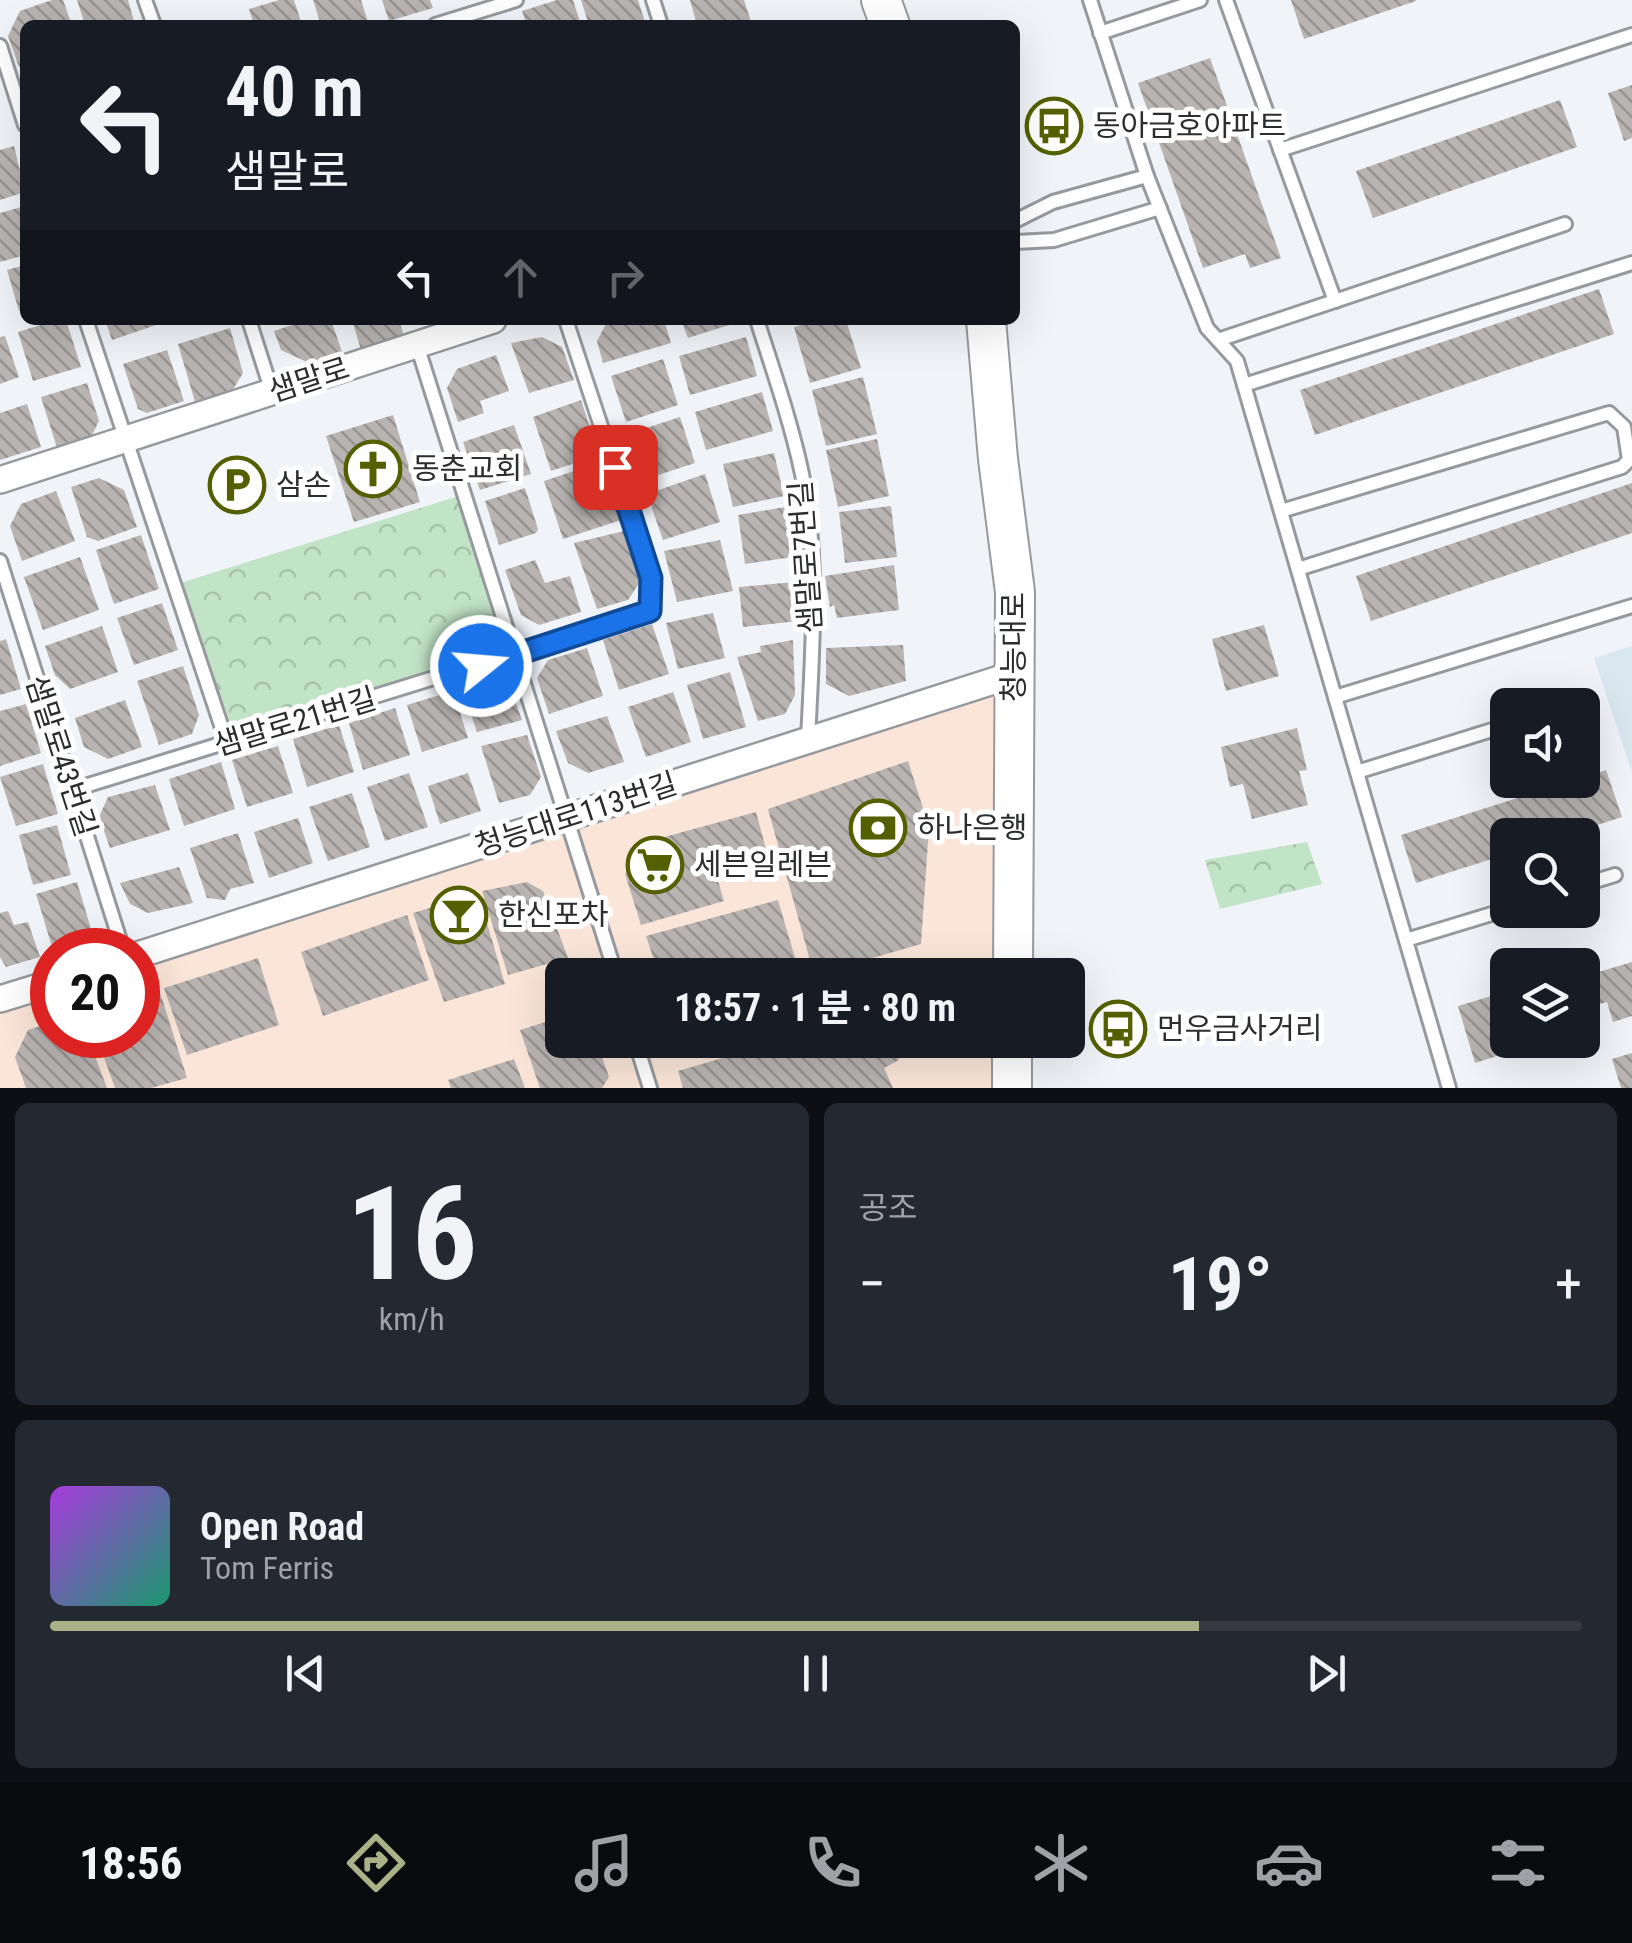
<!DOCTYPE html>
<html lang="ko">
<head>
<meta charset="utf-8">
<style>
  body { margin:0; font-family:"Roboto Condensed","Noto Sans KR",sans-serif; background:#242831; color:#f1f3f6; height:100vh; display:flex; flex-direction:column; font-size:38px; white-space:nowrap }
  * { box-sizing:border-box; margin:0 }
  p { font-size:32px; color:#9ea1a6 }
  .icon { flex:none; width:55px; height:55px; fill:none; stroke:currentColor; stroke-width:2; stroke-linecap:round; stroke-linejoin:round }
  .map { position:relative; height:1088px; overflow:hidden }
  .details { display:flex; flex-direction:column; gap:15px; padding:15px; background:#0d0f14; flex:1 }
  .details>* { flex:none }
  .top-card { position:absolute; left:20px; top:20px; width:1000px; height:305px; border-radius:15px; box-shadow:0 10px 40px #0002; background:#171b24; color:#f1f3f6; overflow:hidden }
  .fabs { position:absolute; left:1490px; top:688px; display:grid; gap:20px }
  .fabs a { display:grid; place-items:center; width:110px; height:110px; border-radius:15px; background:#171b24; box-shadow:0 10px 40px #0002; font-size:50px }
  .speed { position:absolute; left:30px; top:928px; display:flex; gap:20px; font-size:50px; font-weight:700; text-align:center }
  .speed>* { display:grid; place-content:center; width:130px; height:130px; border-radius:50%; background:#171b24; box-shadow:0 10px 40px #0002; line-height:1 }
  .speed .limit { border:15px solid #d22; background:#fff; color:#111 }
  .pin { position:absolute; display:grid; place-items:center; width:85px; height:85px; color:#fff; margin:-42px; border-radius:20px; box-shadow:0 5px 15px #0006 }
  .me { position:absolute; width:110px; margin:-55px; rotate:73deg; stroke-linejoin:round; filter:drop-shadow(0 0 8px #0008) }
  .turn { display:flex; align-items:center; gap:35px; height:210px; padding:0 40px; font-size:45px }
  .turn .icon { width:130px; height:130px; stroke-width:2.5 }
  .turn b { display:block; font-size:70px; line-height:85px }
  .lanes { display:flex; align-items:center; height:95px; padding:0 40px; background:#0003; justify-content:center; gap:50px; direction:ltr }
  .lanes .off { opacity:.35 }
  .big { font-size:75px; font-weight:700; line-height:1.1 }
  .details .widget { flex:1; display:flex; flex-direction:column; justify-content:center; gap:15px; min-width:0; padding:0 35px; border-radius:15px; background:#242831 }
  .details .dial { align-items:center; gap:0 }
  .dial b { font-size:130px; line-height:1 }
  .song { display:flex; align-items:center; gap:30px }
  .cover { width:120px; height:120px; border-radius:15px; background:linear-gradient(135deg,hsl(280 70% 55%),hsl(160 70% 35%)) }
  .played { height:10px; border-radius:5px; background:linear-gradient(90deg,#aab187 75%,#363941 75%) }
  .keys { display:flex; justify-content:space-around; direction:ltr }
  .heat { display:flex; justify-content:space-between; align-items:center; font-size:55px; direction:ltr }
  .details .tiles { flex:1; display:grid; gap:15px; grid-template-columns:1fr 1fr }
  .widget:last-child { grid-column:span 2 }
  .trip { position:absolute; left:545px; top:958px; width:540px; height:100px; border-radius:15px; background:#171b24; box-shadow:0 10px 40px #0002; font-weight:700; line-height:100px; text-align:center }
  .tab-bar { display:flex; height:160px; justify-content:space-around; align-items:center; background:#090b0e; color:#9ea1a6 }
  .tab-bar .icon { width:70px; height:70px }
  .tab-bar .active { color:#aab187 }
  .tab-bar b { font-size:45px; color:#f1f3f6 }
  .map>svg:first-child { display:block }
</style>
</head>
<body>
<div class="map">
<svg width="1632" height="1088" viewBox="0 0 1632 1088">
  <defs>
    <pattern id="park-crowns" width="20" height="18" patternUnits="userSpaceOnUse" patternTransform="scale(2.5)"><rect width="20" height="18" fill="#c1e3c6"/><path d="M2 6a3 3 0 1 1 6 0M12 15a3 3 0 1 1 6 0" fill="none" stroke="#a6c3aa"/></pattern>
    <pattern id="building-back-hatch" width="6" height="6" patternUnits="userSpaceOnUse" patternTransform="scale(2.5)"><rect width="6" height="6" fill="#b9b4b1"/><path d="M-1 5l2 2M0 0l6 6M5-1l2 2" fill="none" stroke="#979390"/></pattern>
  </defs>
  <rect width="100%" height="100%" fill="#f0f4f9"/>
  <polygon fill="#fbe5d8" points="1015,674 1013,975 562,975 562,1040 1013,1040 1013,1088 0,1088 0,994 52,978 52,1035 138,1035 138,951"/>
  <polygon fill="#dbe7f0" points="1632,646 1632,773 1594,658"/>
  <g fill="url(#park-crowns)">
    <polygon points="465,494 517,655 227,743 174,585"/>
    <polygon points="1307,842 1322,884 1220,909 1205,860"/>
  </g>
  <g fill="url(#building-back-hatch)">
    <polygon points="52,0 63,0 72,25 25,25 25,64 19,67 8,36 20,11"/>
    <polygon points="77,0 128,0 135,25 85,25"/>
    <polygon points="279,0 294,0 302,25 254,25 249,9"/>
    <polygon points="313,0 361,0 369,25 321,25"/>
    <polygon points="382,0 430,0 433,8 389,21"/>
    <polygon points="557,0 573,0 581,25 527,25 522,11"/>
    <polygon points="581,0 638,0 646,25 589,25"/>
    <polygon points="690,0 744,0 752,25 697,25"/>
    <polygon points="1291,0 1416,0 1416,1 1304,39"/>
    <polygon points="1210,58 1281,258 1250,268 1245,254 1203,268 1138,83"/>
    <polygon points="1632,85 1632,138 1624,141 1608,93"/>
    <polygon points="1560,100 1577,147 1373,218 1356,171"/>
    <polygon points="14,146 25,192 0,200 0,150"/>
    <polygon points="25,206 25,255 0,262 0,213"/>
    <polygon points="25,265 25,310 19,311 7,270"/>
    <polygon points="1599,289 1614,334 1315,435 1300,390"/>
    <polygon points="56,320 66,320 81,367 33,381 18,332"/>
    <polygon points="105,320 167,320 168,321 112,340"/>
    <polygon points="307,320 331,320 342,352 309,363 281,350 274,331"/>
    <polygon points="352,320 399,320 404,337 361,350"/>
    <polygon points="608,320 664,320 671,343 603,363 597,341"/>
    <polygon points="681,320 742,320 742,321 688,338"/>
    <polygon points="819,320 846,320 861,368 810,383 794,327"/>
    <polygon points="230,328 243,373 232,391 195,402 178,344"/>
    <polygon points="5,336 19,377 0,384 0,337"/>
    <polygon points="542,337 562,347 574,380 529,393 511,343"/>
    <polygon points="746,337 757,376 690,395 679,356"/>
    <polygon points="167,350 184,401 147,413 138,409 123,364"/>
    <polygon points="496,355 509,391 480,401 484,413 458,422 447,388 457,369"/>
    <polygon points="663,359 678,405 626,422 611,376"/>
    <polygon points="863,377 877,434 826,446 812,390"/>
    <polygon points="87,383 99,421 91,437 57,448 41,397"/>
    <polygon points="762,392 773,431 706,450 695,412"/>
    <polygon points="581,400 599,455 551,471 533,417"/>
    <polygon points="27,404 41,447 0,460 0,413"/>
    <polygon points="393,415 420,502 354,522 326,436"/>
    <polygon points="680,417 695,463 643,480 628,434"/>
    <polygon points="514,425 531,474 480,490 463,442"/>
    <polygon points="877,439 889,496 838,507 826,450"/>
    <polygon points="774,453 784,496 733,507 723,464"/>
    <polygon points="601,462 621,520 563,539 544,481"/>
    <polygon points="705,474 720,522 663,540 647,494"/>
    <polygon points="99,478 124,490 137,527 98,541 87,537 71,487"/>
    <polygon points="1632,483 1632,533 1371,621 1356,576"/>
    <polygon points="525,488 538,529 536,533 499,545 485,501"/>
    <polygon points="56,491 75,541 22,561 10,526 21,504"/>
    <polygon points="891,506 897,557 845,563 839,512"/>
    <polygon points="785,507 793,557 745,564 738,515"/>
    <polygon points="624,531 640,582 628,600 597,609 574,543"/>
    <polygon points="141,535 159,589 114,604 96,550"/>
    <polygon points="720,540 733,591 677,602 664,551"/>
    <polygon points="80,557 99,610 43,630 24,577"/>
    <polygon points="535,560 545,583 570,576 581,612 539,625 521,615 505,570"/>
    <polygon points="894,565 899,610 837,618 834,605 830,607 825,576"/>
    <polygon points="794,582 798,621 743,627 739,587"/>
    <polygon points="162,603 178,650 134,665 117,618"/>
    <polygon points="713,613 725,658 678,669 666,623"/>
    <polygon points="652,624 669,674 619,690 603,640"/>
    <polygon points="1264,625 1279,676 1226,691 1212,639"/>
    <polygon points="102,626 118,672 70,689 55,675 45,646"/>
    <polygon points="6,639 21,689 0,695 0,641"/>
    <polygon points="793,640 795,695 785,714 758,721 737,657 761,652 760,646"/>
    <polygon points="903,645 906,681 849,696 826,684 826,648"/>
    <polygon points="587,648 603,696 549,714 537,678 548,660"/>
    <polygon points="183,666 199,715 192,734 159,745 137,681"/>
    <polygon points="730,672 746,727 703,739 687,685"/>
    <polygon points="491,679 511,690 522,720 477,732 462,688"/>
    <polygon points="453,691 468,738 422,752 407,705"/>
    <polygon points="673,692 691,742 646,757 628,707"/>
    <polygon points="125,700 142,747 108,759 84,747 75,718"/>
    <polygon points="26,704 41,753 0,766 0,711"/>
    <polygon points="395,708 410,755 363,770 349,723"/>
    <polygon points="607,716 624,762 588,773 568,763 556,731"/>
    <polygon points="339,725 354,772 307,787 293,739"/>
    <polygon points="1297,728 1307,770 1299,771 1308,805 1252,819 1243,784 1230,787 1221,747"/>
    <polygon points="527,735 541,777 530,795 499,803 481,746"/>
    <polygon points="278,746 293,793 247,807 232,760"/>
    <polygon points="908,761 929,827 921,944 814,975 768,809"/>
    <polygon points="221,762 235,809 184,826 169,779"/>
    <polygon points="43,764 58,814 16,826 0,777"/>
    <polygon points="1606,770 1622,817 1566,835 1508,835 1508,854 1416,883 1401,835"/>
    <polygon points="409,773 428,827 385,841 367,787"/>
    <polygon points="468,773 481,811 440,824 428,786"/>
    <polygon points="155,785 170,830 110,848 99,817 108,797"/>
    <polygon points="352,793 370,847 328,861 309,807"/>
    <polygon points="756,812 767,853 714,867 724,901 641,925 625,874 646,842"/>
    <polygon points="298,818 313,863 269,878 254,832"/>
    <polygon points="57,825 71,875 33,885 19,835"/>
    <polygon points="238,833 254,883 230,889 225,900 207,898 190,848"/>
    <polygon points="179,867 193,903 148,913 130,904 120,883"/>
    <polygon points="77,882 91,929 76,933 79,944 53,950 36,894"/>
    <polygon points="527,882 543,891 568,958 508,975 482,891"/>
    <polygon points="478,893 505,984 444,1002 413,913"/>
    <polygon points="778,900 800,975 659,975 646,936"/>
    <polygon points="8,911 14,925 28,922 40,957 6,967 0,957 0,913"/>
    <polygon points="407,915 429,980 323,1016 301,952"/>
    <polygon points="258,958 279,1025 187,1055 164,988"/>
    <polygon points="1632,962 1632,1016 1613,1022 1607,1002 1582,1009 1582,977"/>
    <polygon points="159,989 187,1078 151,1088 115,1088 96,1035 138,1035 138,996"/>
    <polygon points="1508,991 1508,1040 1537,1040 1538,1043 1475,1063 1458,1006"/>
    <polygon points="562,1017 562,1040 596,1040 609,1077 602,1088 540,1088 520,1030"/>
    <polygon points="52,1022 52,1035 87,1035 107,1088 26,1088 15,1057 28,1030"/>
    <polygon points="784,1040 892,1040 899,1060 884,1068 893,1088 683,1088 678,1071"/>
    <polygon points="1632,1053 1632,1088 1621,1088 1612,1059"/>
    <polygon points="514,1059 525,1088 451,1088 448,1080"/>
  </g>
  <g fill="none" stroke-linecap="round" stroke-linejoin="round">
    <g stroke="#969a9e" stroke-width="18">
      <g id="lane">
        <polyline points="145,0 154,25"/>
        <polyline points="653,0 661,25"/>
        <polyline points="1090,0 1147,176 1207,328 1237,361 1449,1088"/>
        <polyline points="1226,0 1335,301"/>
        <polyline points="435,25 516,0"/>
        <polyline points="1100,33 1200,0"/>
        <polyline points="0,46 25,125"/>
        <polyline points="1280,150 1632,35"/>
        <polyline points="1015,221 1053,202 1147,176"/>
        <polyline points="1015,242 1054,240 1160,208"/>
        <polyline points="86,320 227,743"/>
        <polyline points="249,320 272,392"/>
        <path d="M757,320C773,370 791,422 802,474C820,561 812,652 808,740"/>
        <polyline points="1218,340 1565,224"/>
        <polyline points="417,345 616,975"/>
        <polyline points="1244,385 1632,263"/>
        <polyline points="1281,511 1609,413 1624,427 1629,460 1622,467 1298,569"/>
        <polyline points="0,561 123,950"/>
        <polyline points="1335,697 1632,606"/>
        <polyline points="1572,705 1581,702"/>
        <polyline points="1357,772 1508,725"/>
        <polyline points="72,790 650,611 651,578 566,320"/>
        <polyline points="1582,885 1615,875"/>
        <polyline points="1406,940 1508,909"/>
        <polyline points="635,1040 650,1088"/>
      </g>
    </g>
    <g stroke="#969a9e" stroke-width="30">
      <g id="street">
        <polyline points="0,480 493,320"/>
        <polyline points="138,955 1015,674"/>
        <polyline points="0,999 52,983"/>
      </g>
    </g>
    <g stroke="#969a9e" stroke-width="42">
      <g id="secondary">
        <polyline points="881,0 890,25"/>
        <polyline points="986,320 998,459 1015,592 1013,975"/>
        <polyline points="1012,1088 1012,1040"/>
      </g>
    </g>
    <use href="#lane" stroke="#fff" stroke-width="12"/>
    <use href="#street" stroke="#fff" stroke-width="25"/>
    <use href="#secondary" stroke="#fff" stroke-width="38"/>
  </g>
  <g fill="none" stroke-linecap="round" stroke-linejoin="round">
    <g stroke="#114b97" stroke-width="25">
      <polyline id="route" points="481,666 650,611 651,578 615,467"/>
    </g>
    <use href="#route" stroke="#1a73e8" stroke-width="18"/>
  </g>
  <defs>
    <g id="bus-ring" transform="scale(2.875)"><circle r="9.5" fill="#fff" stroke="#546000" stroke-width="1.5"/><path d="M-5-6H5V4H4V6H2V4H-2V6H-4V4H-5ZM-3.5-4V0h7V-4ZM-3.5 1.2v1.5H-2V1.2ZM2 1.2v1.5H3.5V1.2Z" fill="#546000"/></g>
    <g id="church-ring" transform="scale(2.875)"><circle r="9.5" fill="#fff" stroke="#546000" stroke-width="1.5"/><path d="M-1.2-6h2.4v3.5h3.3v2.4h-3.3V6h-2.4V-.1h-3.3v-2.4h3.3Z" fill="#546000"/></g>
    <g id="parking-ring" transform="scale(2.875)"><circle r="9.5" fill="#fff" stroke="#546000" stroke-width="1.5"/><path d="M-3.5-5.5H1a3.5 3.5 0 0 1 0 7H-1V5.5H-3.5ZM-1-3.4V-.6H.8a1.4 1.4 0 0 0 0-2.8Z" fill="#546000"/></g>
    <g id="bank-ring" transform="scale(2.875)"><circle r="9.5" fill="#fff" stroke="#546000" stroke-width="1.5"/><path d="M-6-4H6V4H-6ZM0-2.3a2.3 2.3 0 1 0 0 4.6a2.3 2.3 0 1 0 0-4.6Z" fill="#546000"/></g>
    <g id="supermarket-ring" transform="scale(2.875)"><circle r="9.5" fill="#fff" stroke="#546000" stroke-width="1.5"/><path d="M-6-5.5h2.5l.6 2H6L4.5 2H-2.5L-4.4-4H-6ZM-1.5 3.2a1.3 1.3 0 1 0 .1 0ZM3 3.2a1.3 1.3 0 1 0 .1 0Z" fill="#546000"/></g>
    <g id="bar-ring" transform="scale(2.875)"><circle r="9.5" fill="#fff" stroke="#546000" stroke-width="1.5"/><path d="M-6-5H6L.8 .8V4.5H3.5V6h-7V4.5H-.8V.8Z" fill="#546000"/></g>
  </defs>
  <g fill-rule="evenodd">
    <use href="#bus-ring" x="1054" y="126"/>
    <use href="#church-ring" x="373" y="469"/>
    <use href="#parking-ring" x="237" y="485"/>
    <use href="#bank-ring" x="878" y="828"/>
    <use href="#supermarket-ring" x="655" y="865"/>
    <use href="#bar-ring" x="459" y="915"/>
    <use href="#bus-ring" x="1118" y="1029"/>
  </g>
  <g text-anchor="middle" stroke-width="10" stroke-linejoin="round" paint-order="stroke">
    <g font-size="30" fill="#2b2d2e" stroke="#fff" text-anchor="start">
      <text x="1093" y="136">동아금호아파트</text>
      <text x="412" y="479">동춘교회</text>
      <text x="276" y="495">삼손</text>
      <text x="917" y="838">하나은행</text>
      <text x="694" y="875">세븐일레븐</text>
      <text x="498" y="925">한신포차</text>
      <text x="1157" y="1039">먼우금사거리</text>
    </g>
    <g font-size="30" fill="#2b2d2e" stroke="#fff">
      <text transform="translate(309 380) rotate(-18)" y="10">샘말로</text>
      <text transform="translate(806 557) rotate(-94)" y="10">샘말로7번길</text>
      <text transform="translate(1014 647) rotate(-90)" y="10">청능대로</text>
      <text transform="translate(295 722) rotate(-17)" y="10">샘말로21번길</text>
      <text transform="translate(61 756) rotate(72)" y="10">샘말로43번길</text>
      <text transform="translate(576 815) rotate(-18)" y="10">청능대로113번길</text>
    </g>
  </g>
</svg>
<div class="fabs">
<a><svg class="icon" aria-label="sound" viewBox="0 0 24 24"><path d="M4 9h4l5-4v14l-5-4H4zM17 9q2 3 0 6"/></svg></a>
<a><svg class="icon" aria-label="search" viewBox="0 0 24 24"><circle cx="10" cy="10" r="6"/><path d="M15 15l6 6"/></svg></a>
<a><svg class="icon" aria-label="layers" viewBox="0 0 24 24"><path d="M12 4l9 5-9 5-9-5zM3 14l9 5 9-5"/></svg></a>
</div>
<div class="speed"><div class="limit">20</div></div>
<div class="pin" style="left:615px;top:467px;background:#d93025"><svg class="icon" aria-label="arrive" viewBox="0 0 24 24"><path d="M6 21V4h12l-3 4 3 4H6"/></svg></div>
<svg class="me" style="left:481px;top:666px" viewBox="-20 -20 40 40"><circle r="17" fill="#1a73e8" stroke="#fff" stroke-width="3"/><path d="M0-11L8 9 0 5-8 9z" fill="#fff"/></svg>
<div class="trip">18:57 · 1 분 · 80 m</div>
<div class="top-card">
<div class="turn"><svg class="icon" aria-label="left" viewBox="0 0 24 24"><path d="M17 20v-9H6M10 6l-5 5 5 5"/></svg><div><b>40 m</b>샘말로</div></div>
<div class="lanes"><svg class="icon" aria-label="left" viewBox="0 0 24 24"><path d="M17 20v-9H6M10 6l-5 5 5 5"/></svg><svg class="icon off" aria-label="ahead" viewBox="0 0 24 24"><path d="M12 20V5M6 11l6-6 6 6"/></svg><svg class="icon off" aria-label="right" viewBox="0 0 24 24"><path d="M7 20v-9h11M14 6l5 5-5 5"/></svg></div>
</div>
</div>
<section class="details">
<div class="tiles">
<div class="widget dial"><b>16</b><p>km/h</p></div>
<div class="widget"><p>공조</p>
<div class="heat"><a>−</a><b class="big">19°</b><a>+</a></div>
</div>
<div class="widget">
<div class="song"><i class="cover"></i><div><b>Open Road</b><p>Tom Ferris</p></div></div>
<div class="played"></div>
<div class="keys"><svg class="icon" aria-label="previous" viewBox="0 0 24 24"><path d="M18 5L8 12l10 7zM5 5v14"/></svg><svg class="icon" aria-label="pause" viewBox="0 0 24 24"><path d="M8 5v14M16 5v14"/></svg><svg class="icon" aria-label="next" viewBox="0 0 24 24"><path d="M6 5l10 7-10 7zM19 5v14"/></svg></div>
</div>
</div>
</section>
<nav class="tab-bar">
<b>18:56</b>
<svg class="icon active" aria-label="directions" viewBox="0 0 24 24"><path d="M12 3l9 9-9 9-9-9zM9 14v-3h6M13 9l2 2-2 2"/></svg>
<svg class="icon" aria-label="music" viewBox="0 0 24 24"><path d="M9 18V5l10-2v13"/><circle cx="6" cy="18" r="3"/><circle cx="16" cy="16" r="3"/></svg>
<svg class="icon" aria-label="phone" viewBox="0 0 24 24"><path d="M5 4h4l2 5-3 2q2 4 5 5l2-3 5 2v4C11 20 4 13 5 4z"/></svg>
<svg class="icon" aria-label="climate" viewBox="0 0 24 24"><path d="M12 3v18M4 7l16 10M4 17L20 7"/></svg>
<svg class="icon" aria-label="car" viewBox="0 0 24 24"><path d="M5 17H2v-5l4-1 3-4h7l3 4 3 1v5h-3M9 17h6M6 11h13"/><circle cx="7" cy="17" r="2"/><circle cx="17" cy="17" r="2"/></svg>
<svg class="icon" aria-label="filters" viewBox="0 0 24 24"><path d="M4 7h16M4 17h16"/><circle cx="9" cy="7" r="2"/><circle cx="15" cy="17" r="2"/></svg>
</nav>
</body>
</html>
